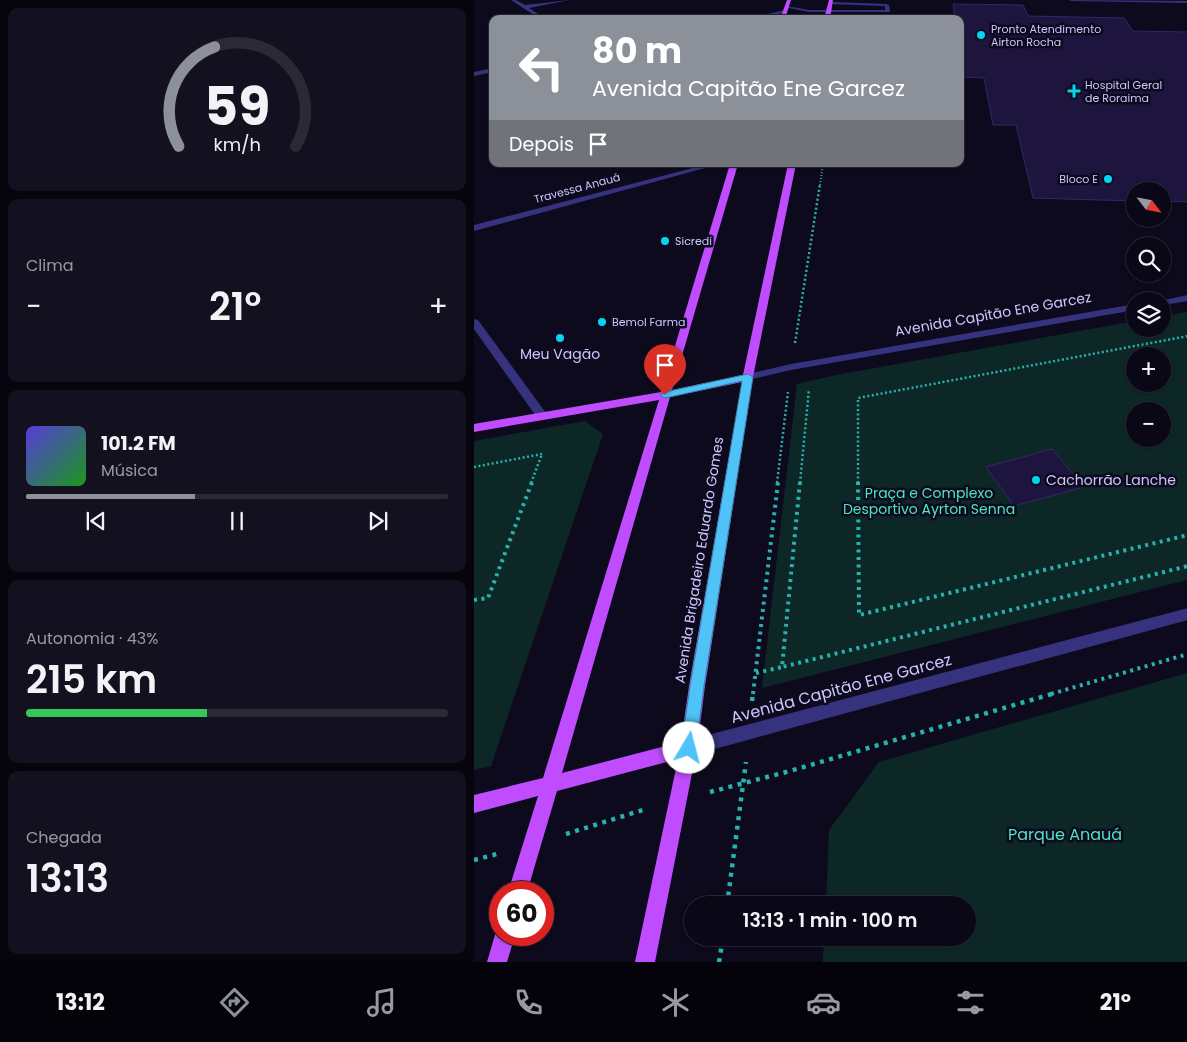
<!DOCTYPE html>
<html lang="pt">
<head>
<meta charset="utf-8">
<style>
  body { margin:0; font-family:Poppins,sans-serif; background:#13111f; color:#f1f3f6; height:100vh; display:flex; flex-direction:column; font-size:19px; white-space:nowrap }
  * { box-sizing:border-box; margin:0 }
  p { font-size:16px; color:#999aa1 }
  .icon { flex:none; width:28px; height:28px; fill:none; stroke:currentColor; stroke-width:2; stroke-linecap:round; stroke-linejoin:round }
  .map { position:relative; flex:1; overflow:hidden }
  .details { display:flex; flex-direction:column; gap:8px; padding:8px; background:#06040c; width:474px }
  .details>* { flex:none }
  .top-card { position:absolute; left:15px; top:15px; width:475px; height:152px; border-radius:10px; box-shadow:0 1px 4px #0004,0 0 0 1px #2a2935; background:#8c9099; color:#fff; overflow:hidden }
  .needle { width:32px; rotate:122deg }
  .controls { position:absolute; left:652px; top:182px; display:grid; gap:10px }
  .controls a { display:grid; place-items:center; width:45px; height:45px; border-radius:50%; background:#0a0816; box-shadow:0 1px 4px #0004,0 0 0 1px #2a2935; font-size:25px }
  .speed { position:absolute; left:15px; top:881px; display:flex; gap:10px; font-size:25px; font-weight:700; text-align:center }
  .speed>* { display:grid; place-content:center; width:65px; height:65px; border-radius:50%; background:#0a0816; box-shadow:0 1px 4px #0004,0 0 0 1px #2a2935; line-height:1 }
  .speed .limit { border:8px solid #d22; background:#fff; color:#111 }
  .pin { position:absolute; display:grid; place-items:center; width:42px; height:42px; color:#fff; margin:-51px -21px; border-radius:50% 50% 50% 0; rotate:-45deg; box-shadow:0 0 5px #0007 }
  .pin .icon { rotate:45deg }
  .me { position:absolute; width:55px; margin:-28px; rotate:8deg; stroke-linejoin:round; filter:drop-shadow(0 0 4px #0008) }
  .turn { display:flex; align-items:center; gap:18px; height:105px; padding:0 20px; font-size:22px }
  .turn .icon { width:65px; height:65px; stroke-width:2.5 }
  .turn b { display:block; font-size:35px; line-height:42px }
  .then { display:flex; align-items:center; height:48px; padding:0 20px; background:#0003; gap:10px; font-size:19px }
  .big { font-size:38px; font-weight:600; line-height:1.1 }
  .details .widget { flex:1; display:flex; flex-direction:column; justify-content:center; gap:8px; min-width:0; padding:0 18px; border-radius:10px; background:#13111f }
  .details .dial { align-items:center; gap:0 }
  .dial svg { height:130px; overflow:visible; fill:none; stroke:#2a2935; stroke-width:7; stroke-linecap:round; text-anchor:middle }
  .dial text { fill:#f1f3f6; stroke:none }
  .song { display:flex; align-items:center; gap:15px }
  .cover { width:60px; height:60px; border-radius:8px; background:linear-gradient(135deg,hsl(250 70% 55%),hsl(120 70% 35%)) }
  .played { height:5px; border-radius:2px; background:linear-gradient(90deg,#8c9099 40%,#2a2935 40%) }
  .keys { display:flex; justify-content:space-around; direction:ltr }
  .heat { display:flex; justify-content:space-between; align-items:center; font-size:28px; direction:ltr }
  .charge { height:8px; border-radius:4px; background:linear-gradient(90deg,#34c759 43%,#2a2935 0) }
  .trip { position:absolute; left:210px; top:896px; width:292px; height:50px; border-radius:25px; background:#0a0816; box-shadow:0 1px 4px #0004,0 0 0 1px #2a2935; font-weight:600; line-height:50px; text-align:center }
  .dock { display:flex; height:80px; justify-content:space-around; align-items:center; background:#040309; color:#999aa1 }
  .dock .icon { width:35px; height:35px }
  .dock .on { color:#8c9099 }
  .dock b { font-size:22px; color:#f1f3f6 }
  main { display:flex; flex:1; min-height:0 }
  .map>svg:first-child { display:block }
</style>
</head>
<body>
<main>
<section class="details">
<div class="widget dial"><svg viewBox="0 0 100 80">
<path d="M14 69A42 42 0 1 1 86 69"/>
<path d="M14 69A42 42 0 0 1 36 8" stroke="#8c9099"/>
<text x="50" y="56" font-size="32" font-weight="700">59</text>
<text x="50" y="72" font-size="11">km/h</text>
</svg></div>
<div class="widget"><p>Clima</p>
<div class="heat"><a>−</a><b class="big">21°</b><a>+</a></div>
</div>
<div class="widget">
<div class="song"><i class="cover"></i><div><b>101.2 FM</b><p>Música</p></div></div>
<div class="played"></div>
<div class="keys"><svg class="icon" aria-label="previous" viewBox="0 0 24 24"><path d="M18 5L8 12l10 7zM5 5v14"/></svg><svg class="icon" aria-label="pause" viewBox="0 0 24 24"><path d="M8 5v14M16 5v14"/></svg><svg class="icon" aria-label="next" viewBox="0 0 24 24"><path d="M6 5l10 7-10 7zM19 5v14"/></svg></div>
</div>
<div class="widget"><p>Autonomia · 43%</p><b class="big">215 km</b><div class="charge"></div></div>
<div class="widget"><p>Chegada</p><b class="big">13:13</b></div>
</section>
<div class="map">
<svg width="714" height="962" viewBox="0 0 714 962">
  <rect width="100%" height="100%" fill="#0e0a1d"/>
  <g fill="#0d2726" fill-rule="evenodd">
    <path d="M713,312V580L288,688L323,384L362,375L661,321V329H689V316ZM661,356H689V384H661ZM661,411H689V439H661Z"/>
    <polygon points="111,421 129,434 17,766 0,770 0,441"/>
    <polygon points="713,673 713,962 349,962 350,938 494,938 494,905 352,905 355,830 405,762"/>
  </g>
  <g fill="#1e153f" stroke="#35266c">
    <polygon points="479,4 549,5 554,16 650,18 659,31 714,32 714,202 689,201 689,191 661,191 661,201 559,198 542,125 519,125 510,78 488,77 486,60 486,19 481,19"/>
    <polygon points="578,449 610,487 540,506 512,467"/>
  </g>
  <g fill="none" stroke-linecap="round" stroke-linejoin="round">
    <polyline stroke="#26b3ac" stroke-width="2" stroke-dasharray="1 2" stroke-linecap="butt" points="346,185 349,164"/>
    <g stroke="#26b3ac" stroke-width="2.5" stroke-dasharray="2 2.5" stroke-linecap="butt">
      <polyline points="321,343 346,184"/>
      <polyline points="0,467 68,454"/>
      <polyline points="57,483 68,454"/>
      <polyline points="303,483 314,392"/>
      <polyline points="326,483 335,389"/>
      <polyline points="384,483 384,398 714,336"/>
    </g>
    <g stroke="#26b3ac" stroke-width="4" stroke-dasharray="3 4.5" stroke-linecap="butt">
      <polyline points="326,482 308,667 714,566"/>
      <polyline points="384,482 385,615 714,535"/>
      <polyline points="0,600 14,598 58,482"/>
      <polyline points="282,673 308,667"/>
      <polyline points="279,694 304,482"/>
      <polyline points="577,694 714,654"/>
    </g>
    <g stroke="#26b3ac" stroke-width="4.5" stroke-dasharray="4 5.5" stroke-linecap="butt">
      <polyline points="278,701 279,693"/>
      <polyline points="236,792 316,771 581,693"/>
      <polyline points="92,834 172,809"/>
      <polyline points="0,860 23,854"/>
      <polyline points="253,905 272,762"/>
      <polyline points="245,962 249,938"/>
    </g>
    <g fill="#36327e" fill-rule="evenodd">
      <polygon points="37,0 42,0 51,5 96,0 55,8 72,19 66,19"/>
      <polygon points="595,0 714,1 714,3 597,1"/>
      <polygon points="357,2 413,4 415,5 416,12 335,12 310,7 312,6 335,10 411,10 411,6 355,4"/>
      <polygon points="311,10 313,12 281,19 271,19"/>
      <polygon points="19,68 19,72 0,76 0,72"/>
      <polygon points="234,164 246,164 0,231 0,225"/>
      <polygon points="714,295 714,301 689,305 689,301 685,301"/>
      <polygon points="661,304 661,310 317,370 274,380 269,377 270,375 317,364"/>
      <polygon points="0,319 4,320 72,413 74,416 72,419 64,419 0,329"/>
      <polygon points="714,608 714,620 215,756 209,754 207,748 209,742 215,740"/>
    </g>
    <g fill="#bf4dff" fill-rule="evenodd">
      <polygon points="313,0 317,0 311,19 306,19"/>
      <polygon points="355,0 359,0 356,19 350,19"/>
      <path d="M256,164H264L198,390L269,375L314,164H322L279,377L231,686L223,748L181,962H161L204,759L83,791L53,892H34L64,796L0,813V795L69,778L185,400L0,432V424L187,392ZM268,382L215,686L207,742L88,773L196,397Z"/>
      <polygon points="26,927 26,935 41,935 33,962 13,962 21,935"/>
    </g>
  </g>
  <polygon fill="#4fc3f7" stroke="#337fa1" points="274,374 279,377 230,686 222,748 220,753 215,755 209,753 207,748 216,686 268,381 191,398 186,395 191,392"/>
  <g fill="#00d5f1" stroke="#0e0a1d" stroke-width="2">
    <circle cx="507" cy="35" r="5"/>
    <path d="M597.5 83.5h5v5h5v5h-5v5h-5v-5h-5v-5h5z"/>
    <circle cx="634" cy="179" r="5"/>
    <circle cx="191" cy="241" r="5"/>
    <circle cx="128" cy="322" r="5"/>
    <circle cx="86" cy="338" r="5"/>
    <circle cx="562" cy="480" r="5"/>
  </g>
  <g text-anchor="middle" stroke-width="5" stroke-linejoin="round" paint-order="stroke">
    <g font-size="11" fill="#cdc6ff" stroke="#0e0a1d" text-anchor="start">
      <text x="517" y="33">Pronto Atendimento<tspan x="517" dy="13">Airton Rocha</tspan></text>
      <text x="611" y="89">Hospital Geral<tspan x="611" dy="13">de Roraima</tspan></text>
      <text x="624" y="183" text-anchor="end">Bloco E</text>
      <text x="201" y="245">Sicredi</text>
      <text x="138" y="326">Bemol Farma</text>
    </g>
    <g font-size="11" fill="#cdc6ff" stroke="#0e0a1d">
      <text transform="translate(103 188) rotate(-15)" y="4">Travessa Anauá</text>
    </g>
    <g font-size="14" fill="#cdc6ff" stroke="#0e0a1d">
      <text transform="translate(519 314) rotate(-10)" y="5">Avenida Capitão Ene Garcez</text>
      <text transform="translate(225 560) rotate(-81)" y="5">Avenida Brigadeiro Eduardo Gomes</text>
    </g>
    <g font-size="14" fill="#cdc6ff" stroke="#0e0a1d">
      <text x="86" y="359">Meu Vagão</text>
      <text x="572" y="485" text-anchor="start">Cachorrão Lanche</text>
    </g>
    <g font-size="14" fill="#4ce4c1" stroke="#0e0a1d">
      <text x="455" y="498">Praça e Complexo<tspan x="455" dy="16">Desportivo Ayrton Senna</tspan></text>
    </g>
    <g font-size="16" fill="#cdc6ff" stroke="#0e0a1d">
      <text transform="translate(367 688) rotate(-15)" y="6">Avenida Capitão Ene Garcez</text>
    </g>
    <g font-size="16" fill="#4ce4c1" stroke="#0e0a1d">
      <text x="591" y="840">Parque Anauá</text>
    </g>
  </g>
</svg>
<div class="controls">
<a><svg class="needle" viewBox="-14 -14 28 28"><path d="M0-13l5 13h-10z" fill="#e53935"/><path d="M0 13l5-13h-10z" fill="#999aa1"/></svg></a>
<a><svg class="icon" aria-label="search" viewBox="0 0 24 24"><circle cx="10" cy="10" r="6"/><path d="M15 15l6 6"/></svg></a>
<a><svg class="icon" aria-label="layers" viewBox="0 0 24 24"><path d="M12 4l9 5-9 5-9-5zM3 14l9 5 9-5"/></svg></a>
<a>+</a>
<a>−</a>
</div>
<div class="speed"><div class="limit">60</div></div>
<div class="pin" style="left:191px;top:395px;background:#d93025"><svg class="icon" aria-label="arrive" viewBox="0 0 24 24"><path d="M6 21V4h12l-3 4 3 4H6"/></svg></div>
<svg class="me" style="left:215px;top:748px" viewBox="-20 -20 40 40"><circle r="19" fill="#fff"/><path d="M0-13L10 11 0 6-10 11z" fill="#4fc3f7"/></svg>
<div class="trip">13:13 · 1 min · 100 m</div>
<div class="top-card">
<div class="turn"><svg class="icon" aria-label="left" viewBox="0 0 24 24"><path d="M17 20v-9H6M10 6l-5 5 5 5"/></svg><div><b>80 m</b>Avenida Capitão Ene Garcez</div></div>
<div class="then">Depois<svg class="icon" aria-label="arrive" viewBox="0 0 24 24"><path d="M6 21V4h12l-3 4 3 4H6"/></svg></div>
</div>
</div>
</main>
<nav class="dock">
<b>13:12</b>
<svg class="icon on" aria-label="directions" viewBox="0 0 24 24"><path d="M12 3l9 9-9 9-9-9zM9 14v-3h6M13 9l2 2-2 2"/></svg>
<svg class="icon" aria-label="music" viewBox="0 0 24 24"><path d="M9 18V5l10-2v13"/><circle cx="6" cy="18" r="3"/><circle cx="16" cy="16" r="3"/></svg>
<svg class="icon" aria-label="phone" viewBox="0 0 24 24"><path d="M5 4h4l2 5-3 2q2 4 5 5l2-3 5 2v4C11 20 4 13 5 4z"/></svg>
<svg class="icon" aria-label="climate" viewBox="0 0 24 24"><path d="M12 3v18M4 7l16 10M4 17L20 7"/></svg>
<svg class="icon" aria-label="car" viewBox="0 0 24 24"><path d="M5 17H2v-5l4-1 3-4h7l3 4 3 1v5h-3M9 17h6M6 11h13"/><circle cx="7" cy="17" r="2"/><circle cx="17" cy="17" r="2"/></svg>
<svg class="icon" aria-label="filters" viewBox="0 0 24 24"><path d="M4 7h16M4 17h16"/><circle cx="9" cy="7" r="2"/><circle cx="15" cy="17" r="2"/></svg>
<b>21°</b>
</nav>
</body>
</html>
